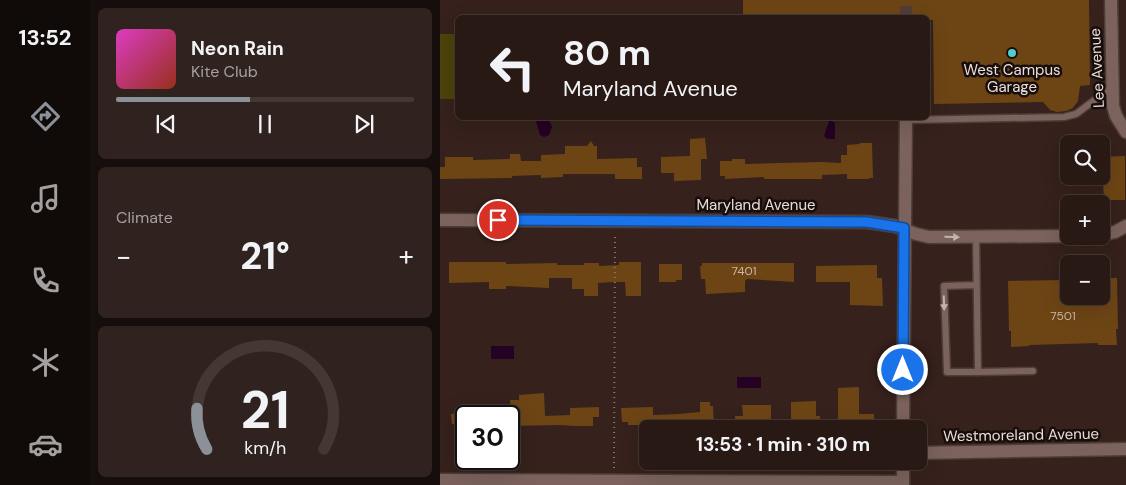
<!DOCTYPE html>
<html lang="en">
<head>
<meta charset="utf-8">
<style>
  body { margin:0; font-family:"DM Sans",sans-serif; background:#30221e; color:#f1f3f6; height:100vh; display:flex; flex-direction:column; font-size:19px; white-space:nowrap }
  * { box-sizing:border-box; margin:0 }
  p { font-size:16px; color:#a5a0a0 }
  .icon { flex:none; width:28px; height:28px; fill:none; stroke:currentColor; stroke-width:2; stroke-linecap:round; stroke-linejoin:round }
  .map { position:relative; flex:1; overflow:hidden }
  .side { display:flex; flex-direction:column; gap:8px; padding:8px; background:#160e0c; width:350px }
  .side>* { flex:none }
  .hud { position:absolute; left:15px; top:15px; width:475px; height:105px; border-radius:8px; box-shadow:0 5px 20px #0002,0 0 0 1px #443834; background:#281915; color:#f1f3f6; overflow:hidden }
  .controls { position:absolute; left:620px; top:135px; display:grid; gap:10px }
  .controls a { display:grid; place-items:center; width:50px; height:50px; border-radius:8px; background:#281915; box-shadow:0 5px 20px #0002,0 0 0 1px #443834; font-size:25px }
  .speed { position:absolute; left:15px; top:405px; display:flex; gap:10px; font-size:25px; font-weight:700; text-align:center }
  .speed>* { display:grid; place-content:center; width:65px; height:65px; border-radius:50%; background:#281915; box-shadow:0 5px 20px #0002,0 0 0 1px #443834; line-height:1 }
  .speed .limit { border:2px solid #111; border-radius:8px; background:#fff; color:#111 }
  .pin { position:absolute; display:grid; place-items:center; width:42px; height:42px; color:#fff; margin:-21px; border:2px solid #fff; border-radius:50%; box-shadow:0 1px 5px #0007 }
  .me { position:absolute; width:55px; margin:-28px; rotate:0deg; stroke-linejoin:round; filter:drop-shadow(0 0 4px #0008) }
  .turn { display:flex; align-items:center; gap:18px; height:105px; padding:0 25px; font-size:22px }
  .turn .icon { width:65px; height:65px; stroke-width:2.5 }
  .turn b { display:block; font-size:35px; line-height:42px }
  .big { font-size:38px; font-weight:700; line-height:1.1 }
  .side .tile { flex:1; display:flex; flex-direction:column; justify-content:center; gap:8px; min-width:0; padding:0 18px; border-radius:8px; background:#30221e }
  .side .dial { align-items:center; gap:0 }
  .dial svg { height:130px; overflow:visible; fill:none; stroke:#443834; stroke-width:7; stroke-linecap:round; text-anchor:middle }
  .dial text { fill:#f1f3f6; stroke:none }
  .song { display:flex; align-items:center; gap:15px }
  .cover { width:60px; height:60px; border-radius:8px; background:linear-gradient(135deg,hsl(310 70% 55%),hsl(10 70% 35%)) }
  .played { height:5px; border-radius:2px; background:linear-gradient(90deg,#8c9099 45%,#443834 45%) }
  .keys { display:flex; justify-content:space-around; direction:ltr }
  .heat { display:flex; justify-content:space-between; align-items:center; font-size:28px; direction:ltr }
  .trip { position:absolute; left:199px; top:420px; width:288px; height:50px; border-radius:8px; background:#281915; box-shadow:0 5px 20px #0002,0 0 0 1px #443834; font-weight:700; line-height:50px; text-align:center }
  main { display:flex; flex:1; min-height:0 }
  .menu { display:flex; flex-direction:column; width:90px; justify-content:space-around; align-items:center; background:#100a08; color:#a5a0a0 }
  .menu .icon { width:35px; height:35px }
  .menu .on { color:#8c9099 }
  .menu b { font-size:22px; color:#f1f3f6 }
  .map>svg:first-child { display:block }
</style>
</head>
<body>
<main>
<nav class="menu">
<b>13:52</b>
<svg class="icon on" aria-label="directions" viewBox="0 0 24 24"><path d="M12 3l9 9-9 9-9-9zM9 14v-3h6M13 9l2 2-2 2"/></svg>
<svg class="icon" aria-label="music" viewBox="0 0 24 24"><path d="M9 18V5l10-2v13"/><circle cx="6" cy="18" r="3"/><circle cx="16" cy="16" r="3"/></svg>
<svg class="icon" aria-label="phone" viewBox="0 0 24 24"><path d="M5 4h4l2 5-3 2q2 4 5 5l2-3 5 2v4C11 20 4 13 5 4z"/></svg>
<svg class="icon" aria-label="climate" viewBox="0 0 24 24"><path d="M12 3v18M4 7l16 10M4 17L20 7"/></svg>
<svg class="icon" aria-label="car" viewBox="0 0 24 24"><path d="M5 17H2v-5l4-1 3-4h7l3 4 3 1v5h-3M9 17h6M6 11h13"/><circle cx="7" cy="17" r="2"/><circle cx="17" cy="17" r="2"/></svg>
</nav>
<section class="side">
<div class="tile">
<div class="song"><i class="cover"></i><div><b>Neon Rain</b><p>Kite Club</p></div></div>
<div class="played"></div>
<div class="keys"><svg class="icon" aria-label="previous" viewBox="0 0 24 24"><path d="M18 5L8 12l10 7zM5 5v14"/></svg><svg class="icon" aria-label="pause" viewBox="0 0 24 24"><path d="M8 5v14M16 5v14"/></svg><svg class="icon" aria-label="next" viewBox="0 0 24 24"><path d="M6 5l10 7-10 7zM19 5v14"/></svg></div>
</div>
<div class="tile"><p>Climate</p>
<div class="heat"><a>−</a><b class="big">21°</b><a>+</a></div>
</div>
<div class="tile dial"><svg viewBox="0 0 100 80">
<path d="M14 69A42 42 0 1 1 86 69"/>
<path d="M14 69A42 42 0 0 1 8 44" stroke="#8c9099"/>
<text x="50" y="56" font-size="32" font-weight="700">21</text>
<text x="50" y="72" font-size="11">km/h</text>
</svg></div>
</section>
<div class="map">
<svg width="686" height="485" viewBox="0 0 686 485">
  <rect width="100%" height="100%" fill="#36211c"/>
  <rect fill="#4c420b" x="0" y="34" width="17" height="65"/>
  <g fill="#250124">
    <polygon points="95,118 108,118 112,127 109,135 104,137 100,135"/>
    <polygon points="389,121 392,121 395,123 395,139 387,139 384,136"/>
    <rect x="51" y="346" width="23" height="13"/>
    <rect x="297" y="377" width="24" height="11"/>
  </g>
  <g fill="#6d4515">
    <polygon points="303,0 649,0 650,85 640,86 638,101 633,108 626,111 617,112 610,110 603,102 494,104 493,20 488,20 488,18 303,18"/>
    <polygon points="265,138 267,159 261,159 261,180 234,181 234,173 221,173 221,157 250,156 250,139"/>
    <polygon points="151,141 154,146 157,146 157,159 197,158 197,167 202,167 202,179 175,179 175,174 123,174 123,177 101,178 101,175 72,176 72,178 0,179 0,167 5,167 5,157 33,157 33,160 70,159 70,154 80,154 81,161 101,161 101,155 125,154 125,146 147,146"/>
    <polygon points="419,143 432,143 433,178 429,178 429,179 407,179 407,174 382,175 382,179 324,179 324,177 285,179 285,176 280,176 280,161 292,161 292,159 305,159 305,164 381,162 401,163 401,155 407,155 407,145 420,144"/>
    <polygon points="685,156 685,200 664,200 663,180 661,180 661,157"/>
    <polygon points="9,262 66,262 66,264 117,263 117,265 144,265 144,263 159,263 159,266 179,265 179,262 201,262 201,296 186,296 185,282 174,282 158,283 158,296 144,296 144,289 132,289 132,278 109,278 109,288 66,286 66,289 49,289 49,282 9,283"/>
    <polygon points="262,263 354,263 354,282 307,279 305,281 305,292 266,294 265,279 261,279 260,266 262,266"/>
    <polygon points="219,264 242,264 242,280 236,280 236,282 219,282"/>
    <polygon points="437,265 437,278 442,278 443,306 410,305 410,282 376,282 376,266"/>
    <polygon points="661,278 677,278 678,329 676,329 677,345 658,345 658,343 589,345 589,346 571,347 571,331 569,331 568,281 629,280 629,296 661,296"/>
    <polygon points="419,387 419,414 434,414 434,424 426,424 426,429 398,429 398,388"/>
    <polygon points="104,393 105,416 130,415 130,408 159,407 159,417 153,417 153,426 135,426 120,425 70,426 69,411 71,409 70,400 79,400 79,395"/>
    <polygon points="376,401 376,416 380,416 381,428 367,428 367,422 351,423 351,402"/>
    <polygon points="260,402 270,402 270,406 273,406 274,427 254,429 254,427 239,426 204,428 204,425 188,425 188,422 182,422 181,408 213,407 213,415 239,414 260,412"/>
    <polygon points="302,405 331,405 331,429 295,428 295,416 303,416"/>
    <polygon points="43,406 43,416 31,416 30,407"/>
    <polygon points="26,413 26,429 17,430 17,424 12,424 11,414"/>
  </g>
  <g fill="none" stroke-linecap="round" stroke-linejoin="round">
    <polyline stroke="#513d38" stroke-width="12" stroke-dasharray="12 6" stroke-linecap="butt" points="466,18 466,0"/>
    <g stroke="#4e3d39" stroke-width="9">
      <g id="service">
        <polyline points="466,120 624,117 636,114 672,87"/>
        <polyline points="536,237 538,372 507,372 504,286 536,285"/>
        <polyline points="538,372 593,371"/>
      </g>
    </g>
    <g stroke="#4e3d39" stroke-width="15">
      <g id="minor">
        <polyline points="671,0 673,106 676,116 686,132"/>
        <polyline points="0,220 427,222 455,226 476,234 489,237 629,236"/>
        <polyline points="661,235 675,232 686,226"/>
        <polyline points="463,429 466,118"/>
        <polyline points="478,453 686,449"/>
        <polyline points="0,480 463,482"/>
        <polyline points="463,485 463,461"/>
      </g>
    </g>
    <polyline stroke="#897773" stroke-width="2" stroke-dasharray="1 4" stroke-linecap="butt" points="174,468 175,233"/>
    <use href="#service" stroke="#7b625c" stroke-width="6"/>
    <use href="#minor" stroke="#7b625c" stroke-width="12"/>
  </g>
  <defs><path id="oneway-solid" d="M-6-.8H1V-3.2L6.5 0L1 3.2V.8H-6Z" transform="scale(1.25)"/></defs>
  <g fill="#c4b2ad">
    <use href="#oneway-solid" transform="translate(512 237) rotate(1)"/>
    <use href="#oneway-solid" transform="translate(504 303) rotate(88)"/>
  </g>
  <g fill="none" stroke-linecap="round" stroke-linejoin="round">
    <g stroke="#114b97" stroke-width="12">
      <polyline id="route" points="58,220 427,222 464,228 463,370"/>
    </g>
    <use href="#route" stroke="#1a73e8" stroke-width="9"/>
  </g>
  <circle fill="#52cdcd" stroke="#170d0b" stroke-width="2" cx="572" cy="53" r="5"/>
  <g text-anchor="middle" stroke-width="5" stroke-linejoin="round" paint-order="stroke">
    <g font-size="12" fill="#ccb7a8">
      <text x="304" y="275">7401</text>
      <text x="623" y="320">7501</text>
    </g>
    <g font-size="15" fill="#ebddd9" stroke="#170d0b">
      <text transform="translate(657 68) rotate(-93)" y="5">Lee Avenue</text>
      <text x="316" y="210">Maryland Avenue</text>
      <text transform="translate(581 435) rotate(-1)" y="5">Westmoreland Avenue</text>
    </g>
    <g font-size="15" fill="#ebddd9" stroke="#170d0b">
      <text x="572" y="75">West Campus<tspan x="572" dy="17">Garage</tspan></text>
    </g>
  </g>
</svg>
<div class="controls">
<a><svg class="icon" aria-label="search" viewBox="0 0 24 24"><circle cx="10" cy="10" r="6"/><path d="M15 15l6 6"/></svg></a>
<a>+</a>
<a>−</a>
</div>
<div class="speed"><div class="limit">30</div></div>
<div class="pin" style="left:58px;top:220px;background:#d93025"><svg class="icon" aria-label="arrive" viewBox="0 0 24 24"><path d="M6 21V4h12l-3 4 3 4H6"/></svg></div>
<svg class="me" style="left:463px;top:370px" viewBox="-20 -20 40 40"><circle r="17" fill="#1a73e8" stroke="#fff" stroke-width="3"/><path d="M0-11L8 9 0 5-8 9z" fill="#fff"/></svg>
<div class="trip">13:53 · 1 min · 310 m</div>
<div class="hud">
<div class="turn"><svg class="icon" aria-label="left" viewBox="0 0 24 24"><path d="M17 20v-9H6M10 6l-5 5 5 5"/></svg><div><b>80 m</b>Maryland Avenue</div></div>
</div>
</div>
</main>
</body>
</html>
